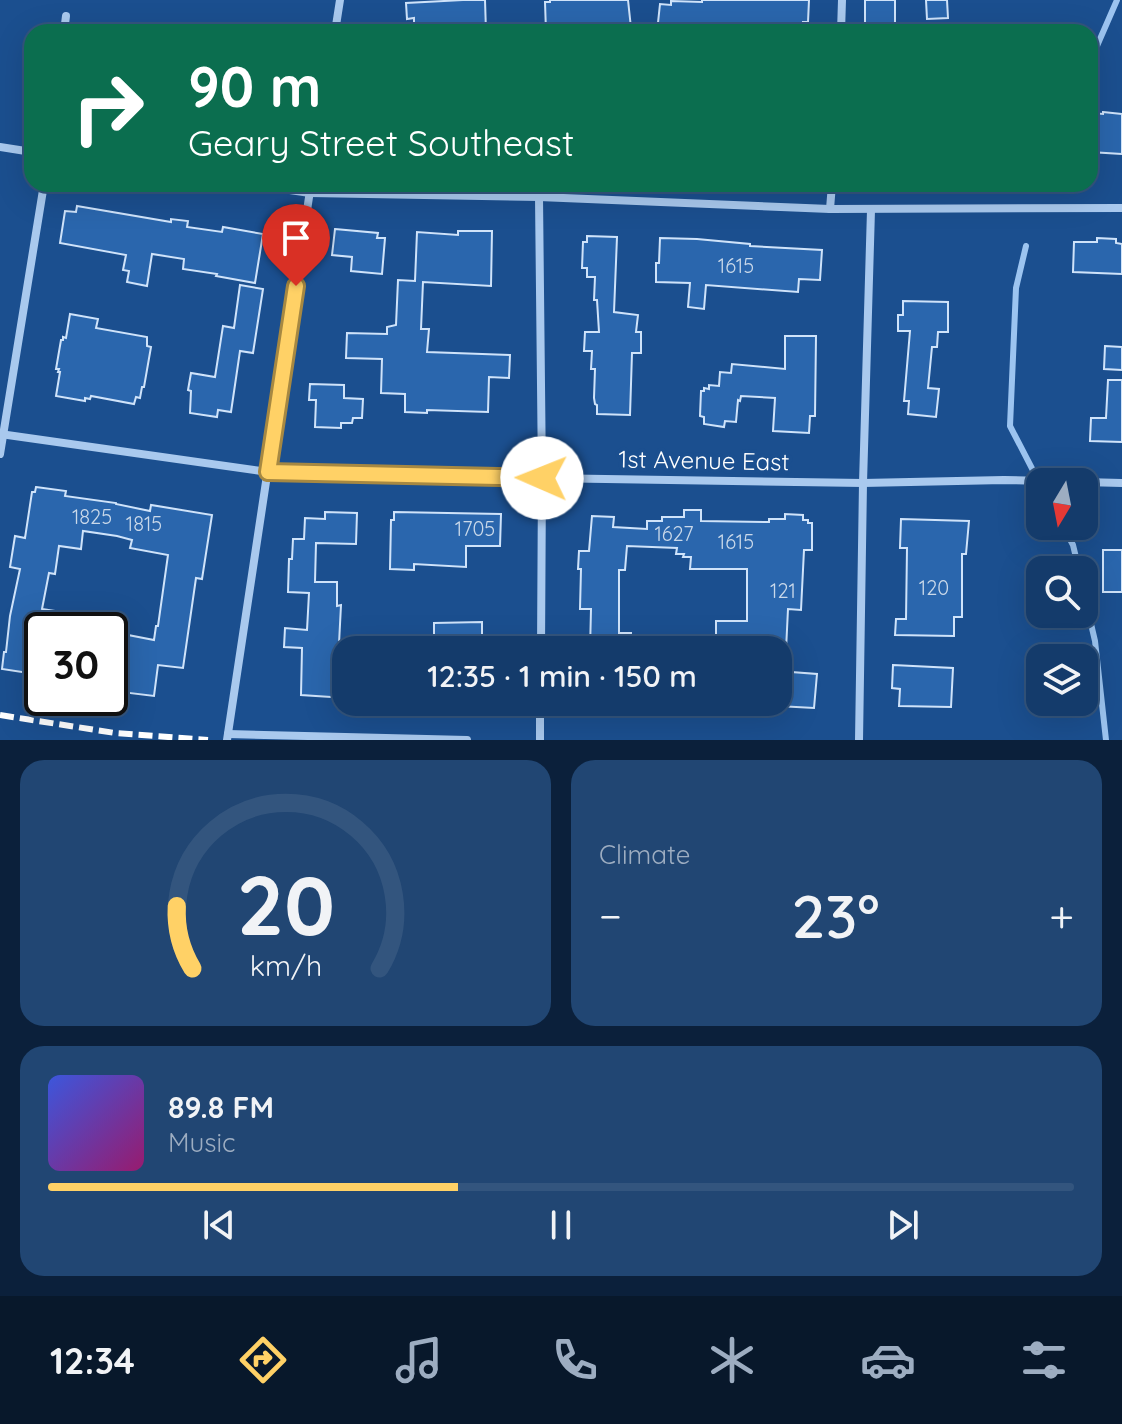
<!DOCTYPE html>
<html lang="en">
<head>
<meta charset="utf-8">
<style>
  body { margin:0; font-family:Quicksand,sans-serif; background:#214673; color:#f1f3f6; height:100vh; display:flex; flex-direction:column; font-size:30px; white-space:nowrap }
  * { box-sizing:border-box; margin:0 }
  p { font-size:26px; color:#9dadc1 }
  .icon { flex:none; width:44px; height:44px; fill:none; stroke:currentColor; stroke-width:2; stroke-linecap:round; stroke-linejoin:round }
  .map { position:relative; height:740px; overflow:hidden }
  .drawer { display:flex; flex-direction:column; gap:20px; padding:20px; background:#0b203b; flex:1 }
  .drawer>* { flex:none }
  .hud { position:absolute; left:24px; top:24px; width:1074px; height:168px; border-radius:24px; box-shadow:0 8px 32px #0002,0 0 0 2px #33557e; background:#0b6e4f; color:#fff; overflow:hidden }
  .needle { width:52px; rotate:190deg }
  .controls { position:absolute; left:1026px; top:468px; display:grid; gap:16px }
  .controls a { display:grid; place-items:center; width:72px; height:72px; border-radius:16px; background:#143b6b; box-shadow:0 8px 32px #0002,0 0 0 2px #33557e; font-size:40px }
  .speed { position:absolute; left:24px; top:612px; display:flex; gap:16px; font-size:40px; font-weight:700; text-align:center }
  .speed>* { display:grid; place-content:center; width:104px; height:104px; border-radius:50%; background:#143b6b; box-shadow:0 8px 32px #0002,0 0 0 2px #33557e; line-height:1 }
  .speed .limit { border:4px solid #111; border-radius:12px; background:#fff; color:#111 }
  .pin { position:absolute; display:grid; place-items:center; width:68px; height:68px; color:#fff; margin:-82px -34px; border-radius:50% 50% 50% 0; rotate:-45deg; box-shadow:0 0 8px #0007 }
  .pin .icon { rotate:45deg }
  .me { position:absolute; width:88px; margin:-44px; rotate:271deg; stroke-linejoin:round; filter:drop-shadow(0 0 6px #0008) }
  .turn { display:flex; align-items:center; gap:28px; height:168px; padding:0 32px; font-size:36px }
  .turn .icon { width:104px; height:104px; stroke-width:2.5 }
  .turn b { display:block; font-size:56px; line-height:68px }
  .big { font-size:60px; font-weight:600; line-height:1.1 }
  .drawer .card { flex:1; display:flex; flex-direction:column; justify-content:center; gap:12px; min-width:0; padding:0 28px; border-radius:24px; background:#214673 }
  .drawer .dial { align-items:center; gap:0 }
  .dial svg { height:208px; overflow:visible; fill:none; stroke:#33557e; stroke-width:7; stroke-linecap:round; text-anchor:middle }
  .dial text { fill:#f1f3f6; stroke:none }
  .song { display:flex; align-items:center; gap:24px }
  .cover { width:96px; height:96px; border-radius:12px; background:linear-gradient(135deg,hsl(230 70% 55%),hsl(320 70% 35%)) }
  .played { height:8px; border-radius:4px; background:linear-gradient(90deg,#ffd166 40%,#33557e 40%) }
  .keys { display:flex; justify-content:space-around; direction:ltr }
  .heat { display:flex; justify-content:space-between; align-items:center; font-size:44px; direction:ltr }
  .drawer .tiles { flex:1; display:grid; gap:20px; grid-template-columns:1fr 1fr }
  .card:last-child { grid-column:span 2 }
  .trip { position:absolute; left:332px; top:636px; width:460px; height:80px; border-radius:24px; background:#143b6b; box-shadow:0 8px 32px #0002,0 0 0 2px #33557e; font-weight:600; line-height:80px; text-align:center }
  .tabs { display:flex; height:128px; justify-content:space-around; align-items:center; background:#08182b; color:#9dadc1 }
  .tabs .icon { width:56px; height:56px }
  .tabs .current { color:#ffd166 }
  .tabs b { font-size:36px; color:#f1f3f6 }
  .map>svg:first-child { display:block }
</style>
</head>
<body>
<div class="map">
<svg width="1122" height="740" viewBox="0 0 1122 740">
  <rect width="100%" height="100%" fill="#1b4f8f"/>
  <g fill="none" stroke-linecap="round" stroke-linejoin="round">
    <g stroke="#9cc4f0" stroke-width="6">
      <polyline points="1090,62 1117,0"/>
      <polyline points="1026,246 1016,288 1010,426 1039,482"/>
      <polyline points="1063,526 1073,545 1079,570"/>
      <polyline points="1084,594 1095,641 1106,740"/>
    </g>
  </g>
  <g fill="#2a66ad" stroke="#cfe3fa" stroke-width="2">
    <polygon points="463,0 485,0 486,32 414,32 414,18 407,19 406,3"/>
    <polygon points="550,0 628,0 631,28 618,29 618,32 546,32 545,2 550,2"/>
    <polygon points="702,0 809,0 808,22 803,22 803,24 800,24 800,28 751,27 751,32 692,29 691,32 657,32 660,4 671,5 671,1 702,2"/>
    <rect x="865" y="0" width="30" height="24"/>
    <polygon points="926,0 947,0 948,18 927,19"/>
    <polygon points="1103,112 1122,114 1122,154 1090,152 1092,113 1103,114"/>
    <polygon points="77,206 171,222 171,219 188,221 187,227 222,232 223,227 263,234 255,283 216,276 217,274 183,269 184,259 152,254 147,286 127,282 129,271 123,270 126,255 60,243 65,211 76,212"/>
    <polygon points="335,229 378,233 377,238 385,238 382,274 351,271 352,257 332,255"/>
    <polygon points="458,231 492,231 491,286 423,282 421,329 429,329 427,352 510,355 509,378 489,377 488,412 427,410 427,413 405,412 405,394 381,393 382,359 346,358 347,333 387,334 387,327 396,325 398,280 415,281 417,232 458,235"/>
    <polygon points="587,236 617,237 614,312 638,315 636,332 641,332 641,353 632,353 630,415 597,414 597,405 595,404 594,398 595,369 591,369 592,351 584,351 585,332 599,332 597,300 594,300 595,277 587,277 587,268 582,268 583,242 587,242"/>
    <polygon points="660,238 697,239 750,244 750,246 822,250 820,280 799,279 798,292 706,285 704,309 688,307 690,283 656,282 656,263 659,263"/>
    <polygon points="1097,238 1116,239 1116,243 1122,244 1122,274 1073,272 1074,242 1097,242"/>
    <polygon points="240,285 263,289 253,353 240,351 231,412 218,410 217,417 190,413 191,391 188,390 191,373 215,377 223,326 234,328"/>
    <polygon points="903,301 948,302 948,332 938,332 937,347 932,347 928,388 939,389 936,417 908,414 909,401 904,401 910,331 898,331 898,315 903,315"/>
    <polygon points="70,314 98,319 96,328 147,337 147,346 151,347 144,387 142,387 140,398 136,397 134,404 91,396 90,399 85,398 85,401 56,396 60,372 58,372 59,369 56,369 61,340 63,340 63,337 66,338"/>
    <polygon points="785,336 816,336 815,416 810,416 809,433 773,431 775,398 741,396 740,401 738,400 736,422 725,421 724,427 704,424 704,417 700,416 701,391 704,391 704,388 709,389 709,385 719,386 720,372 731,373 732,364 785,369"/>
    <polygon points="1105,346 1122,347 1122,370 1104,369"/>
    <polygon points="1108,380 1122,380 1122,442 1090,441 1091,418 1106,418"/>
    <polygon points="310,384 344,385 344,398 363,399 362,418 353,418 352,423 341,423 341,428 315,427 316,400 309,400"/>
    <polygon points="36,487 66,491 65,496 116,503 116,504 150,511 151,505 212,515 202,579 196,578 183,668 158,665 154,696 121,692 128,635 154,640 156,626 158,626 168,555 130,548 132,540 117,536 83,531 81,549 59,546 55,574 49,573 42,609 82,615 79,630 42,630 42,675 2,669 4,652 6,652 10,616 20,569 10,567 15,536 25,538 32,492 35,492"/>
    <polygon points="684,510 701,510 701,521 769,522 769,519 785,519 785,514 803,515 803,520 808,520 808,523 812,523 812,550 804,550 801,610 788,609 786,650 716,650 716,621 747,621 747,569 690,569 691,557 683,557 684,554 676,554 677,548 627,546 625,570 619,570 619,633 631,633 630,650 590,650 591,609 580,609 581,569 578,569 579,551 589,551 592,516 614,517 613,527 647,529 647,521 662,521 662,517 684,517"/>
    <polygon points="325,512 357,513 356,544 316,543 315,582 337,582 337,606 341,605 338,663 341,663 341,667 346,667 346,698 301,695 302,648 284,647 285,628 307,630 309,593 288,592 289,559 292,559 293,539 304,539 305,518 325,519"/>
    <polygon points="394,512 501,514 500,546 466,546 466,567 414,564 414,570 390,569 391,520 394,520"/>
    <polygon points="901,519 969,521 966,554 962,554 962,617 954,617 954,636 895,635 896,619 906,619 907,548 900,548"/>
    <rect x="1103" y="550" width="19" height="42"/>
    <polygon points="482,622 482,650 434,650 434,623"/>
    <polygon points="893,665 953,668 951,707 899,706 900,689 892,688"/>
    <polygon points="778,671 817,674 814,708 778,706"/>
  </g>
  <g fill="none" stroke-linecap="round" stroke-linejoin="round">
    <g stroke="#a9c9ee" stroke-width="8">
      <polyline points="64,32 66,16"/>
      <polyline points="335,32 340,0"/>
      <polyline points="841,32 842,0"/>
      <polyline points="0,147 32,152"/>
      <polyline points="250,184 310,193 539,197 830,209 1122,208"/>
      <polyline points="539,197 542,478 541,650"/>
      <polyline points="830,209 832,184"/>
      <polyline points="0,434 268,472 542,478 863,483 1004,480 1122,483"/>
      <polyline points="0,454 44,184"/>
      <polyline points="228,734 467,740"/>
      <polyline points="227,740 311,184"/>
      <polyline points="540,740 540,702"/>
      <polyline points="859,740 863,483 871,210"/>
    </g>
    <polyline stroke="#fff" stroke-width="6" stroke-dasharray="14 6" stroke-linecap="butt" points="0,715 115,733 208,740"/>
  </g>
  <g fill="none" stroke-linecap="round" stroke-linejoin="round">
    <g stroke="#a68842" stroke-width="20">
      <polyline id="route" points="296,286 268,472 542,478"/>
    </g>
    <use href="#route" stroke="#ffd166" stroke-width="14"/>
  </g>
  <g text-anchor="middle" stroke-width="8" stroke-linejoin="round" paint-order="stroke">
    <g font-size="20" fill="#cad9ea">
      <text x="736" y="273">1615</text>
      <text x="92" y="524">1825</text>
      <text x="144" y="531">1815</text>
      <text x="475" y="536">1705</text>
      <text x="674" y="541">1627</text>
      <text x="736" y="549">1615</text>
      <text x="934" y="595">120</text>
      <text x="783" y="598">121</text>
    </g>
    <g font-size="24" fill="#fff" stroke="#1b4f8f">
      <text transform="translate(704 461) rotate(1)" y="8">1st Avenue East</text>
    </g>
  </g>
</svg>
<div class="controls">
<a><svg class="needle" viewBox="-14 -14 28 28"><path d="M0-13l5 13h-10z" fill="#e53935"/><path d="M0 13l5-13h-10z" fill="#9dadc1"/></svg></a>
<a><svg class="icon" aria-label="search" viewBox="0 0 24 24"><circle cx="10" cy="10" r="6"/><path d="M15 15l6 6"/></svg></a>
<a><svg class="icon" aria-label="layers" viewBox="0 0 24 24"><path d="M12 4l9 5-9 5-9-5zM3 14l9 5 9-5"/></svg></a>
</div>
<div class="speed"><div class="limit">30</div></div>
<div class="pin" style="left:296px;top:286px;background:#d93025"><svg class="icon" aria-label="arrive" viewBox="0 0 24 24"><path d="M6 21V4h12l-3 4 3 4H6"/></svg></div>
<svg class="me" style="left:542px;top:478px" viewBox="-20 -20 40 40"><circle r="19" fill="#fff"/><path d="M0-13L10 11 0 6-10 11z" fill="#ffd166"/></svg>
<div class="trip">12:35 · 1 min · 150 m</div>
<div class="hud">
<div class="turn"><svg class="icon" aria-label="right" viewBox="0 0 24 24"><path d="M7 20v-9h11M14 6l5 5-5 5"/></svg><div><b>90 m</b>Geary Street Southeast</div></div>
</div>
</div>
<section class="drawer">
<div class="tiles">
<div class="card dial"><svg viewBox="0 0 100 80">
<path d="M14 69A42 42 0 1 1 86 69"/>
<path d="M14 69A42 42 0 0 1 8 45" stroke="#ffd166"/>
<text x="50" y="56" font-size="32" font-weight="700">20</text>
<text x="50" y="72" font-size="11">km/h</text>
</svg></div>
<div class="card"><p>Climate</p>
<div class="heat"><a>−</a><b class="big">23°</b><a>+</a></div>
</div>
<div class="card">
<div class="song"><i class="cover"></i><div><b>89.8 FM</b><p>Music</p></div></div>
<div class="played"></div>
<div class="keys"><svg class="icon" aria-label="previous" viewBox="0 0 24 24"><path d="M18 5L8 12l10 7zM5 5v14"/></svg><svg class="icon" aria-label="pause" viewBox="0 0 24 24"><path d="M8 5v14M16 5v14"/></svg><svg class="icon" aria-label="next" viewBox="0 0 24 24"><path d="M6 5l10 7-10 7zM19 5v14"/></svg></div>
</div>
</div>
</section>
<nav class="tabs">
<b>12:34</b>
<svg class="icon current" aria-label="directions" viewBox="0 0 24 24"><path d="M12 3l9 9-9 9-9-9zM9 14v-3h6M13 9l2 2-2 2"/></svg>
<svg class="icon" aria-label="music" viewBox="0 0 24 24"><path d="M9 18V5l10-2v13"/><circle cx="6" cy="18" r="3"/><circle cx="16" cy="16" r="3"/></svg>
<svg class="icon" aria-label="phone" viewBox="0 0 24 24"><path d="M5 4h4l2 5-3 2q2 4 5 5l2-3 5 2v4C11 20 4 13 5 4z"/></svg>
<svg class="icon" aria-label="climate" viewBox="0 0 24 24"><path d="M12 3v18M4 7l16 10M4 17L20 7"/></svg>
<svg class="icon" aria-label="car" viewBox="0 0 24 24"><path d="M5 17H2v-5l4-1 3-4h7l3 4 3 1v5h-3M9 17h6M6 11h13"/><circle cx="7" cy="17" r="2"/><circle cx="17" cy="17" r="2"/></svg>
<svg class="icon" aria-label="filters" viewBox="0 0 24 24"><path d="M4 7h16M4 17h16"/><circle cx="9" cy="7" r="2"/><circle cx="15" cy="17" r="2"/></svg>
</nav>
</body>
</html>
